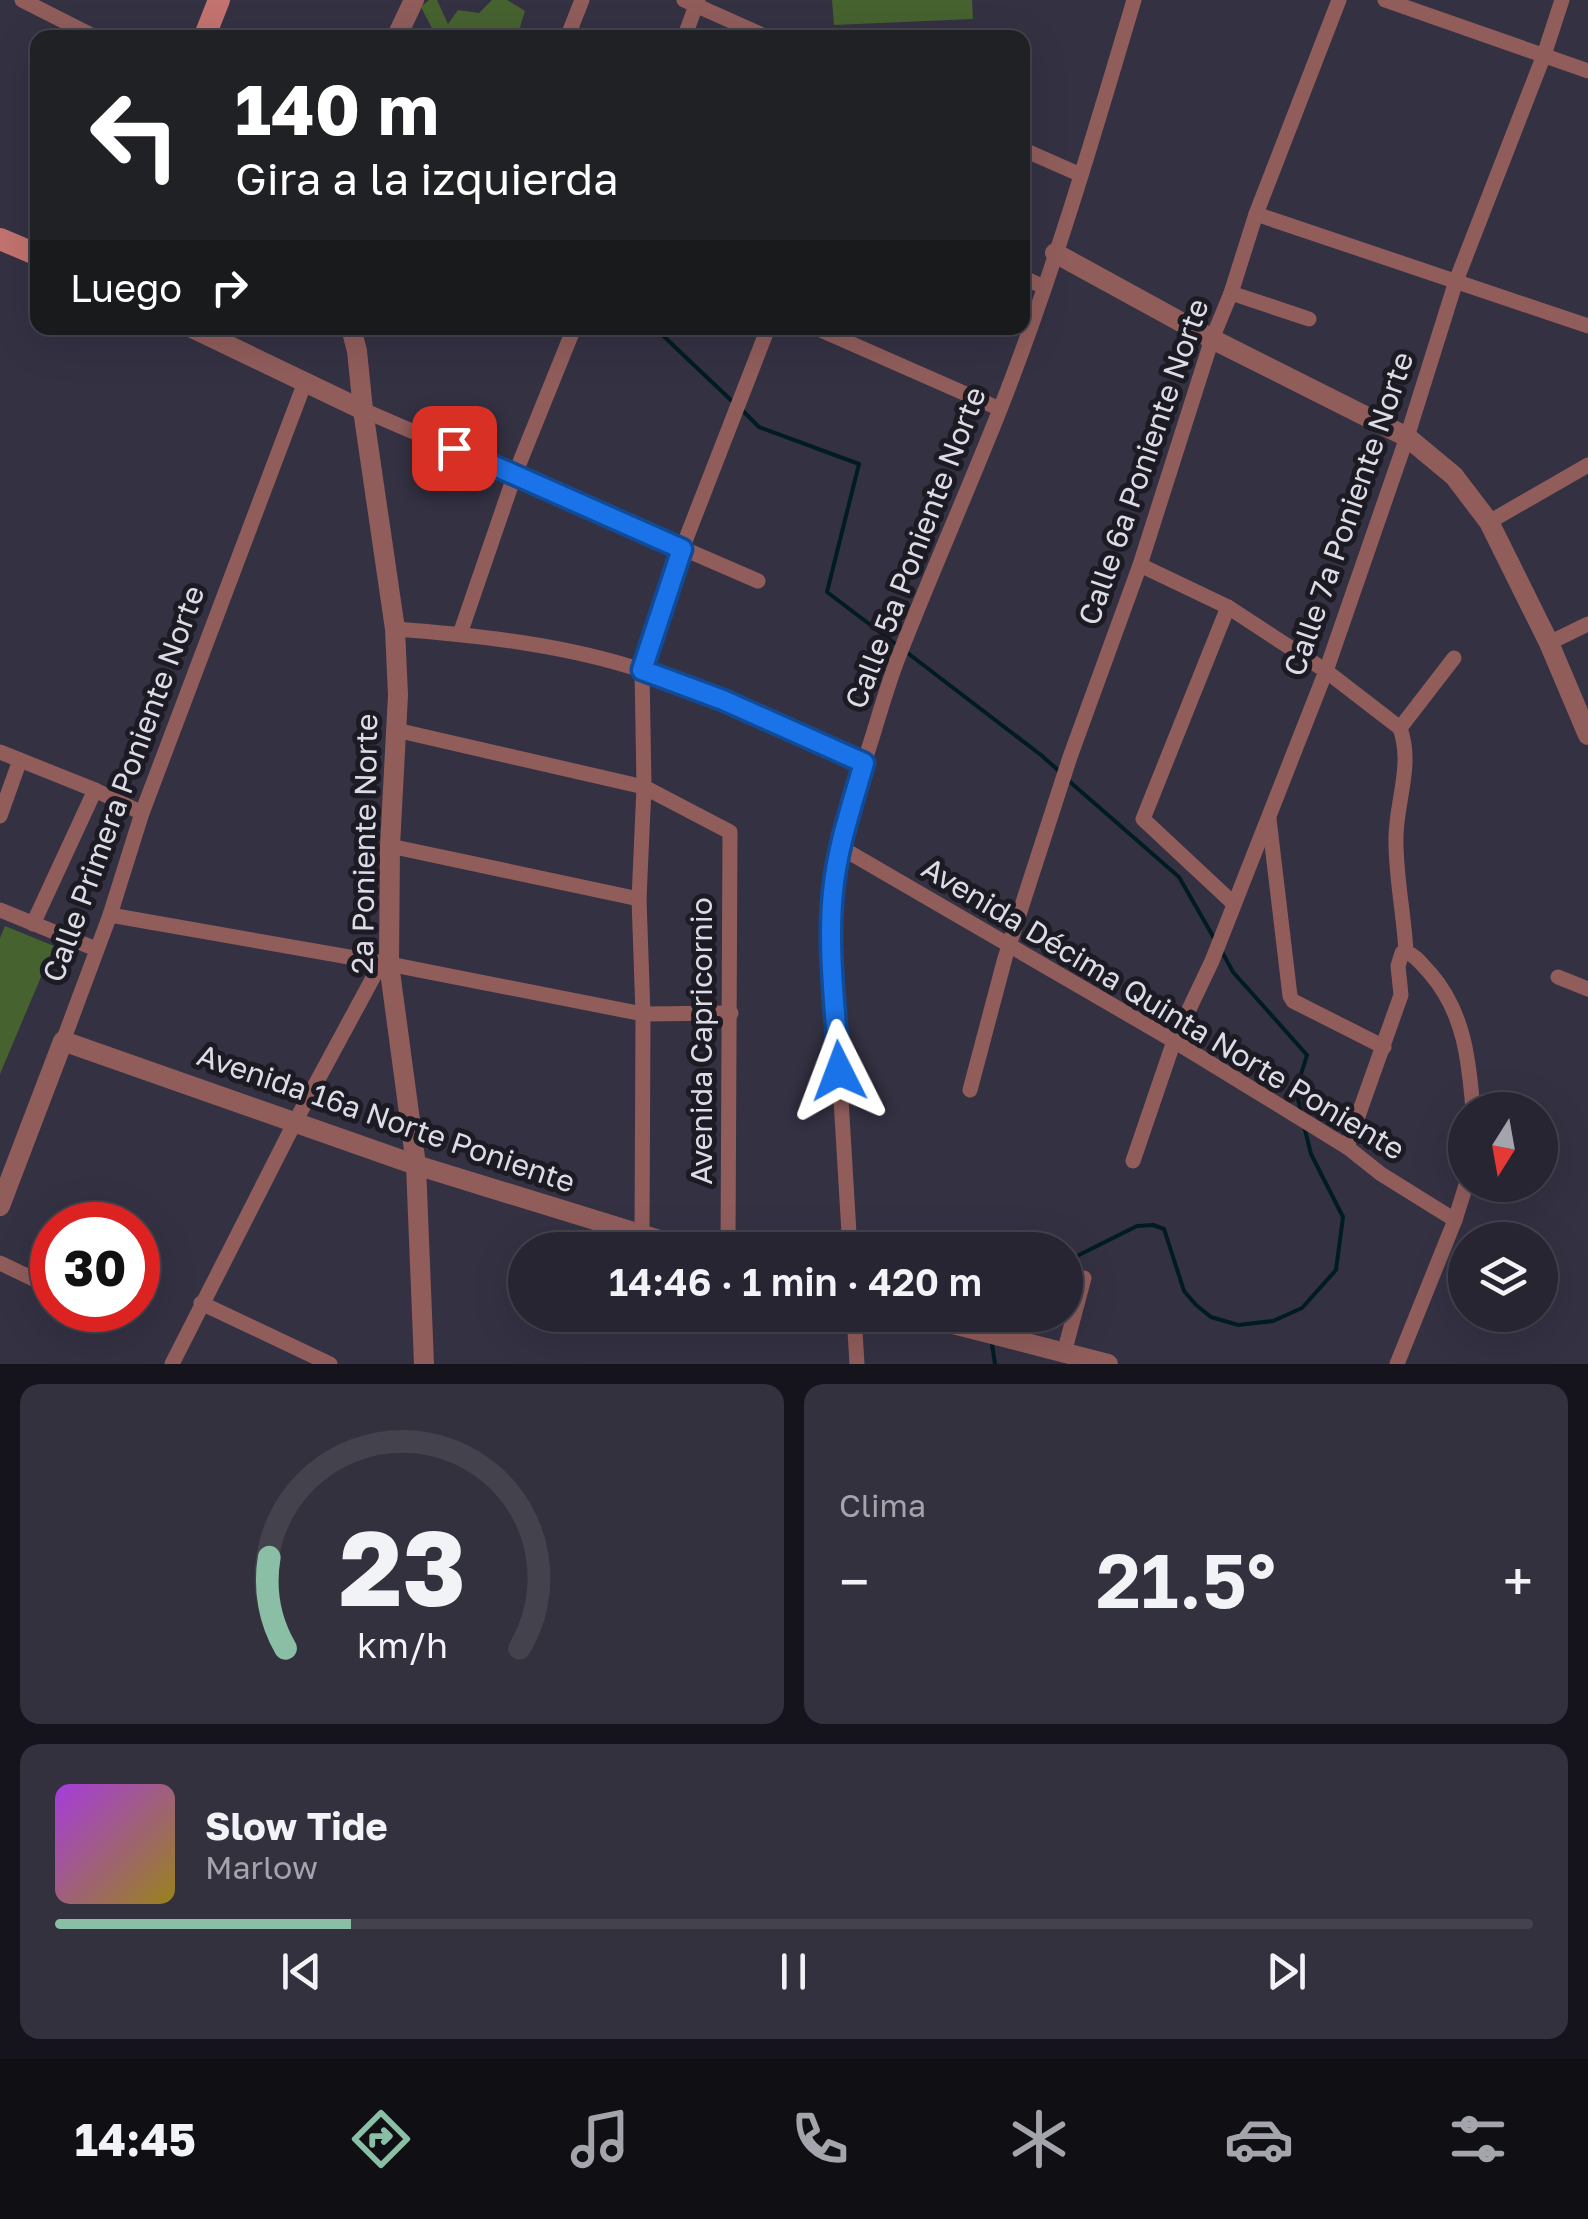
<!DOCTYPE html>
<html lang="es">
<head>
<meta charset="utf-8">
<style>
  body { margin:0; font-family:"Golos Text",sans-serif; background:#33313e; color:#f1f3f6; height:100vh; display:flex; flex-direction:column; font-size:38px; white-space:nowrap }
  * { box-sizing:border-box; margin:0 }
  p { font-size:32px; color:#a4a5ac }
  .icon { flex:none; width:55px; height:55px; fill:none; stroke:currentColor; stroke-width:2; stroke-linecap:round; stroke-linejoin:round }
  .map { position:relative; height:1364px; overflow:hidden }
  .sheet { display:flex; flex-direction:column; gap:20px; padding:20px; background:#15141c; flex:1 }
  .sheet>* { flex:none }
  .top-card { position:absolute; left:30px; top:30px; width:1000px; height:305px; border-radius:20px; box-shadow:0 10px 40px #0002,0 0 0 2px #43424d; background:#202124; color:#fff; overflow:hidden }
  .needle { width:65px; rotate:191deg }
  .buttons { position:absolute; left:1448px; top:1092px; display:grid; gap:20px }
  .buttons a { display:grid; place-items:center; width:110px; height:110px; border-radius:50%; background:#272532; box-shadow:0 10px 40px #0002,0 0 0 2px #43424d; font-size:50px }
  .speed { position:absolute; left:30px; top:1202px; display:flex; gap:20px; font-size:50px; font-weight:700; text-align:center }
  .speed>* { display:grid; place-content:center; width:130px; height:130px; border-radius:50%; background:#272532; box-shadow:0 10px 40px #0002,0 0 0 2px #43424d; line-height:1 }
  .speed .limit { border:15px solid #d22; background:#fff; color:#111 }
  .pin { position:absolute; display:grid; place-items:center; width:85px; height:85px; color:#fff; margin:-42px; border-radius:20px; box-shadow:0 5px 15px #0006 }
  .me { position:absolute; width:110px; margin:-55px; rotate:357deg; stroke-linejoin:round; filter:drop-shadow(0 0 8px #0008) }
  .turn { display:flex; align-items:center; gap:35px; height:210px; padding:0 40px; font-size:45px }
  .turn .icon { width:130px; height:130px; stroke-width:2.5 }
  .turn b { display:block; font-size:70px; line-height:85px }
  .then { display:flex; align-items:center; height:95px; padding:0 40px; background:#0003; gap:20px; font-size:38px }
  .big { font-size:75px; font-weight:600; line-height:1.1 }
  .sheet .widget { flex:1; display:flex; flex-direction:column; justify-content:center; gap:15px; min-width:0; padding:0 35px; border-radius:20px; background:#33313e }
  .sheet .dial { align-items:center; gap:0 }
  .dial svg { height:260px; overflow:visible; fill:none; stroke:#43424d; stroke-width:7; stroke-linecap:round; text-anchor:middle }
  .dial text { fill:#f1f3f6; stroke:none }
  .song { display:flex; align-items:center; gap:30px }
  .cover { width:120px; height:120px; border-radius:15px; background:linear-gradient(135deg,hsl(280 70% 55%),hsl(50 70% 35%)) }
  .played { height:10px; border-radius:5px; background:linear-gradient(90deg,#8abfa5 20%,#43424d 20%) }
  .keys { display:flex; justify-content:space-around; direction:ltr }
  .heat { display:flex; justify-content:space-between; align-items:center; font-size:55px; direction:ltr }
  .sheet .tiles { flex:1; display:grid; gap:20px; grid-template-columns:1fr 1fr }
  .widget:last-child { grid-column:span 2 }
  .trip { position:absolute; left:508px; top:1232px; width:575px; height:100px; border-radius:50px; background:#272532; box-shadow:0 10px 40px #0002,0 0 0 2px #43424d; font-weight:600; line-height:100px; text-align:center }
  .tabs { display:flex; height:160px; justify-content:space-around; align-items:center; background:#100f14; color:#a4a5ac }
  .tabs .icon { width:70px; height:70px }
  .tabs .active { color:#8abfa5 }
  .tabs b { font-size:45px; color:#f1f3f6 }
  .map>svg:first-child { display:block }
</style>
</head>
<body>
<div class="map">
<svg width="1588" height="1364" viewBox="0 0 1588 1364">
  <rect width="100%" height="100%" fill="#343143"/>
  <g fill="#46622f">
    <polygon points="429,0 437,0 448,24 458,10 479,13 492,0 507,0 525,11 517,37 437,38 421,7"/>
    <polygon points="832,0 972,0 973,19 834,25"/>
    <polygon points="5,926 54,946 0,1074 0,938"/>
  </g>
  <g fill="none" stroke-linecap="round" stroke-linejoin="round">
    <g stroke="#001c21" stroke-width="4">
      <polyline points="655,328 734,403"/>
      <polyline points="741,409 759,427 859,464 827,592 897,645"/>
      <polyline points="905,651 1041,755 1059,771"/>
      <polyline points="1069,781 1179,877 1214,938"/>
      <polyline points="1221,950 1233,972 1307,1055 1296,1090 1301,1112"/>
      <polyline points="1065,1262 1137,1226 1153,1225 1164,1229 1184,1291 1196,1305 1211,1317 1238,1325 1273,1321 1302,1308 1336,1270 1343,1217 1311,1154 1304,1126"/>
      <polyline points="992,1344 995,1364"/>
    </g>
    <g stroke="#905d5b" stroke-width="15">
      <polyline points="22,0 97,38"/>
      <polyline points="684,0 769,38"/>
      <polyline points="1385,0 1588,71"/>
      <polyline points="567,38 582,0"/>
      <polyline points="684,38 698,0"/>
      <polyline points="1022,149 1081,175"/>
      <polyline points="1256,214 1588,326"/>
      <polyline points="1022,277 1044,287"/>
      <polyline points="1231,293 1309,319"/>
      <polyline points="816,328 1000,409"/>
      <polyline points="363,410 758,581"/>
      <polyline points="1489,522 1588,465"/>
      <polyline points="1140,565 1228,607 1326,671 1400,728"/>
      <polyline points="1228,607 1143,819 1234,904"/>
      <path d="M395,629C477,635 567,645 644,671C720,696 791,731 864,763"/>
      <polyline points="460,634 515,474 574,328"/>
      <polyline points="1549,643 1588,624"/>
      <path d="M1400,728C1413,765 1397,798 1396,836C1395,874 1404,913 1406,952"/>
      <polyline points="1400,728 1454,658"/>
      <polyline points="396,730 644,787 730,832 728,1250"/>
      <polyline points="0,752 95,790 142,813"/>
      <polyline points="0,816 20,760"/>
      <polyline points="1269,819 1290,996 1293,1001 1384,1047"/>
      <polyline points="390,846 639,899"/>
      <polyline points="840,847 1174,1041 1347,1147 1381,1174 1455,1220"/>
      <polyline points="0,910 96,949"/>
      <polyline points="110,915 389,964 643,1014 731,1013"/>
      <polyline points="33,924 95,790"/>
      <path d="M1406,952C1417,956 1422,965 1430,973C1464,1012 1469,1060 1473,1110"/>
      <polyline points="1558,977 1588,989"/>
      <polyline points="63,1041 110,915 142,813 305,382"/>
      <polyline points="970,1090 1005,958 1070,757 1140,565 1212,339 1231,293 1256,214 1339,0"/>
      <polyline points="1347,1147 1401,995 1398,966 1402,953 1406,952"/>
      <polyline points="1133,1161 1174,1041 1212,961 1326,671 1407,437 1456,281 1544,55 1562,0"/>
      <polyline points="642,1236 643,1014 639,899 644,787 642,670 682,549 768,328"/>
      <path d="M850,1250L831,931C835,862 851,803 872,738C880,712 888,684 898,658C930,576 966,495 999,412C1052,278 1093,138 1134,0"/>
      <polyline points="0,1263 52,1288"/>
      <polyline points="201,1303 330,1364"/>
      <polyline points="854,1315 857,1364"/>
      <polyline points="1064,1353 1084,1278"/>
      <polyline points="172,1364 295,1122 381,963"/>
      <polyline points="1397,1364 1455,1220 1466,1185"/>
    </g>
    <g stroke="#905d5b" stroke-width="20">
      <polyline points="396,38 414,0"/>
      <polyline points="1055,253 1212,339 1407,437 1454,476 1489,522 1549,643 1588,735"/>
      <polyline points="192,328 363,410"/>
      <polyline points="351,328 357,351 363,410 395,629 398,695 390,846 389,964 416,1165 424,1364"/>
      <polyline points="0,1206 63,1041 416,1165 692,1250"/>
      <polyline points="918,1315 1108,1364"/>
    </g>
    <g stroke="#c3736f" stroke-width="22">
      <polyline points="204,38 219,0"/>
      <polyline points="0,239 38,255"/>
    </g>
  </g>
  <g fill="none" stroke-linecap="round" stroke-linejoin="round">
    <g stroke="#114b97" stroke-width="25">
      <path id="route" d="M454,448L682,549L642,670L723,700L864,763C852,805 837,848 833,892C827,951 836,1012 839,1071"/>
    </g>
    <use href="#route" stroke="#1a73e8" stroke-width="18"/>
  </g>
  <g text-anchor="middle" stroke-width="10" stroke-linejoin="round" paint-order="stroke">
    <g font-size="30" fill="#dcdbe6" stroke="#1c1a22">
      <text transform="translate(1144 462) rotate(-71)" y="10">Calle 6a Poniente Norte</text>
      <text transform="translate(1349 514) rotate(-71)" y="10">Calle 7a Poniente Norte</text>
      <text transform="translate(916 548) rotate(-69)" y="10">Calle 5a Poniente Norte</text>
      <text transform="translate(124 784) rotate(-70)" y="10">Calle Primera Poniente Norte</text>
      <text transform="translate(365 844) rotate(-89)" y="10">2a Poniente Norte</text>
      <text transform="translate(1163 1009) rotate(31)" y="10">Avenida Décima Quinta Norte Poniente</text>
      <text transform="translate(702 1041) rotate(-90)" y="10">Avenida Capricornio</text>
      <text transform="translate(386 1119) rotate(19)" y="10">Avenida 16a Norte Poniente</text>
    </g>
  </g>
</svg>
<div class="buttons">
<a><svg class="needle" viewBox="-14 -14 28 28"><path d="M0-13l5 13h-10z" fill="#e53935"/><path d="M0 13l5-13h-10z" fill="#a4a5ac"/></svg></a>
<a><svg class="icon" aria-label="layers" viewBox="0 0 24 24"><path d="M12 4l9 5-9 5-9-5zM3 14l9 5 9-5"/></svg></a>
</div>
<div class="speed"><div class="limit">30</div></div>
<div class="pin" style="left:454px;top:448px;background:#d93025"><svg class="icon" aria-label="arrive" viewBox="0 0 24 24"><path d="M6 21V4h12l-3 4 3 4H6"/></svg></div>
<svg class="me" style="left:839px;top:1071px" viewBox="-20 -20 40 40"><path d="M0-17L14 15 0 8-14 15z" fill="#1a73e8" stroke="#fff" stroke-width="4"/></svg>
<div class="trip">14:46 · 1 min · 420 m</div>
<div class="top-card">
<div class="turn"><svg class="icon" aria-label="left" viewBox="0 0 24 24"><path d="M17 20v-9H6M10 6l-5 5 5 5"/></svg><div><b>140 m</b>Gira a la izquierda</div></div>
<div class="then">Luego<svg class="icon" aria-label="right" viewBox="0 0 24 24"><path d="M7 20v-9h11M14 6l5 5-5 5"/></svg></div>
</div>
</div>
<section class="sheet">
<div class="tiles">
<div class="widget dial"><svg viewBox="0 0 100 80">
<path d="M14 69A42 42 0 1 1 86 69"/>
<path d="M14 69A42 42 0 0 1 9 41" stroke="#8abfa5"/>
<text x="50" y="56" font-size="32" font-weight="700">23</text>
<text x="50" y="72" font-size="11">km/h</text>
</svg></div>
<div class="widget"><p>Clima</p>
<div class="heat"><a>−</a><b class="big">21.5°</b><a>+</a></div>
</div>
<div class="widget">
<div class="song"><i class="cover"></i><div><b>Slow Tide</b><p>Marlow</p></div></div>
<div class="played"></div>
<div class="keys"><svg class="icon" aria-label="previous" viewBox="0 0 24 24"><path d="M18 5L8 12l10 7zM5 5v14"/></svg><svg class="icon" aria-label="pause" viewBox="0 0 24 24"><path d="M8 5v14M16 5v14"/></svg><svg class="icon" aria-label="next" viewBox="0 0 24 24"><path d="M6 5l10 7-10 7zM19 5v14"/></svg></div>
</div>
</div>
</section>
<nav class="tabs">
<b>14:45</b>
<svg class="icon active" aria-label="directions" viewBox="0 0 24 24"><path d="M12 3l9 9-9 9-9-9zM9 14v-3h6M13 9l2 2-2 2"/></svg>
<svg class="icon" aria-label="music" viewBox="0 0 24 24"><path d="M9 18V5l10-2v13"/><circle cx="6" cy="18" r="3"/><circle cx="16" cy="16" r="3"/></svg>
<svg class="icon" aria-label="phone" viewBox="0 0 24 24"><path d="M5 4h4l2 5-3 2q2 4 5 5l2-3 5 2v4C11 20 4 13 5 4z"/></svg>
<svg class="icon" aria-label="climate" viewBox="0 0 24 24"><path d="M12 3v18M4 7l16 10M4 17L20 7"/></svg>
<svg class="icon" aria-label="car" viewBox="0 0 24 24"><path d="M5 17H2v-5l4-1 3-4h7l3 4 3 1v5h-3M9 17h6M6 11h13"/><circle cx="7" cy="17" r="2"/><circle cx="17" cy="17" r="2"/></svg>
<svg class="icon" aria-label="filters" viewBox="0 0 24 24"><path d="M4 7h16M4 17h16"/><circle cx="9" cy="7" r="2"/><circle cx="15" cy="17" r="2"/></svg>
</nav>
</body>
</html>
